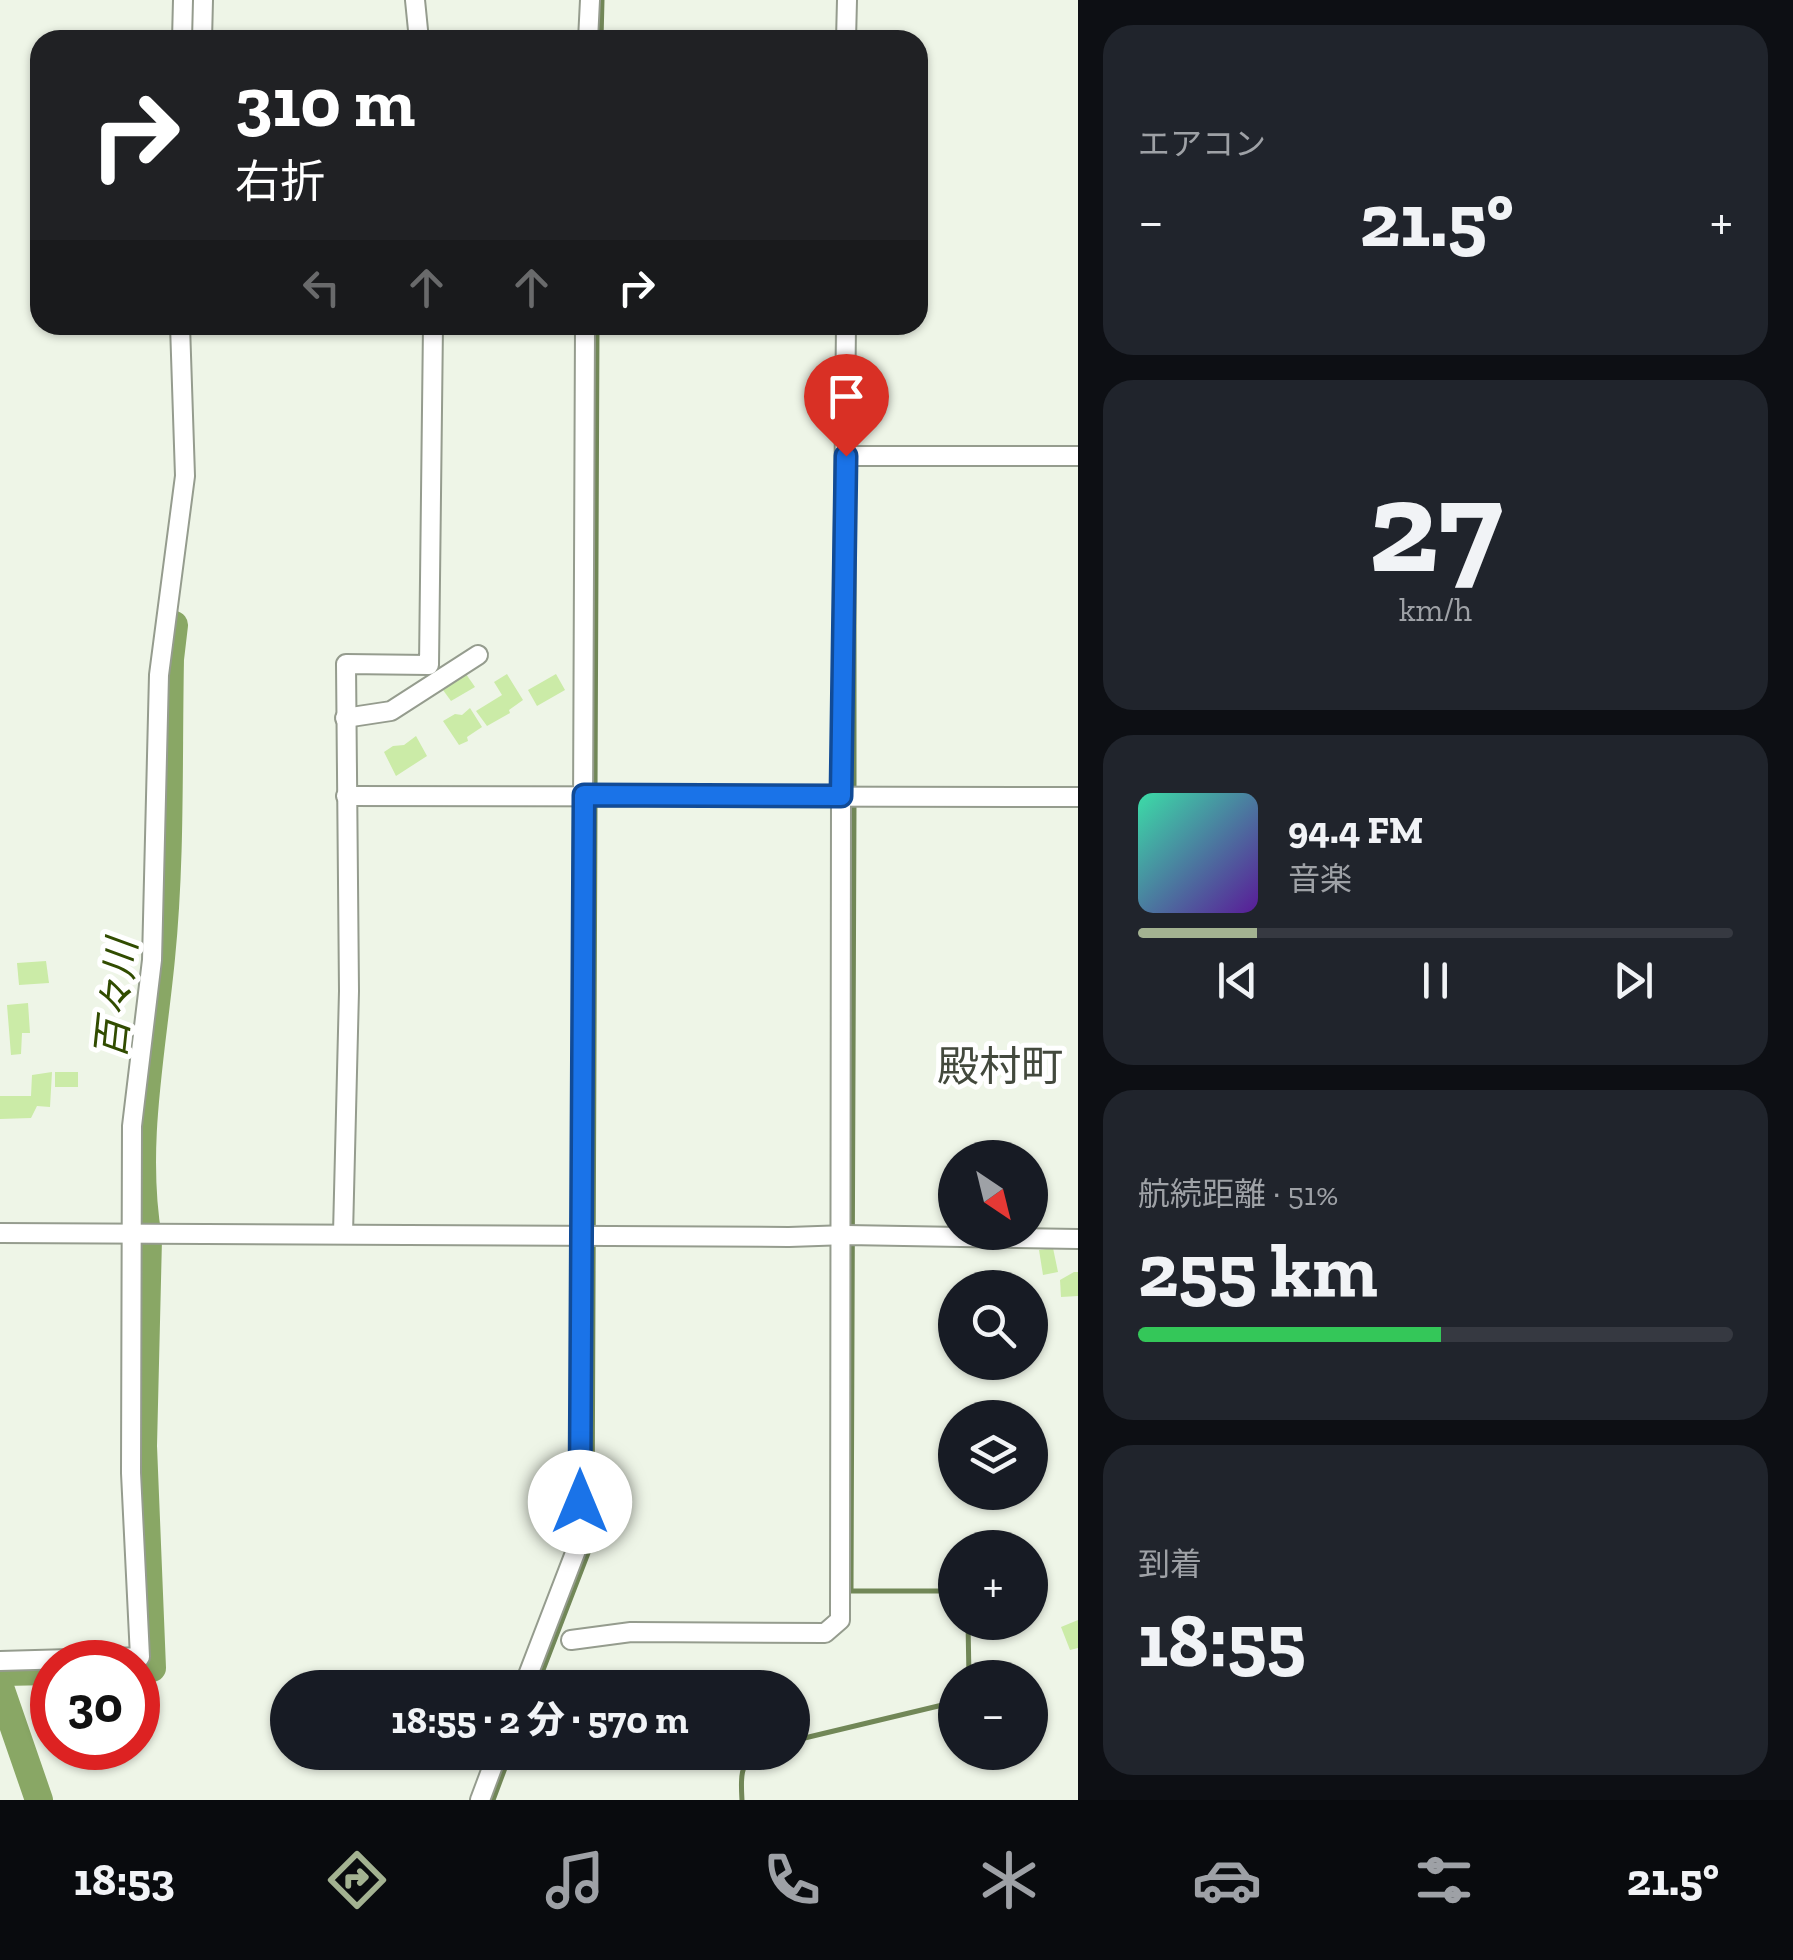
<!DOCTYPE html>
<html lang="ja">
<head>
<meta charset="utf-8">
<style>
  body { margin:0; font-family:"Zilla Slab","Noto Sans JP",serif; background:#20242c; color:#f1f3f6; height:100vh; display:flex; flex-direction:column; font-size:38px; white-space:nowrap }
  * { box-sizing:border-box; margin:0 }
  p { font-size:32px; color:#9ea1a6 }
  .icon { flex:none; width:55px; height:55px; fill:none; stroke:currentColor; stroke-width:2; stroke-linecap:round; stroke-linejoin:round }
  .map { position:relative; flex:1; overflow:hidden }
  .side { display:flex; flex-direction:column; gap:25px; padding:25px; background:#0d0f14; width:715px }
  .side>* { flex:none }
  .hud { position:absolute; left:30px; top:30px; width:898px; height:305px; border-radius:30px; box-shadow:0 2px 8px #0004; background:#202124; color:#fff; overflow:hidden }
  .needle { width:65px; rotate:145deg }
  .fabs { position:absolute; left:938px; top:1140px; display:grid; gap:20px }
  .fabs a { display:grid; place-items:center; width:110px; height:110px; border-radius:50%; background:#171b24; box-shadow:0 2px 8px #0004; font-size:50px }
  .speed { position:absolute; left:30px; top:1640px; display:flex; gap:20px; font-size:50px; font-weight:700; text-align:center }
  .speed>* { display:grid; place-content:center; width:130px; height:130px; border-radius:50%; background:#171b24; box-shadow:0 2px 8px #0004; line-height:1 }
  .speed .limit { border:15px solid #d22; background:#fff; color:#111 }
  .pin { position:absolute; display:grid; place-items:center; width:85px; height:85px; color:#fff; margin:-102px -42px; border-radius:50% 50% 50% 0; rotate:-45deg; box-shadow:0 0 10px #0007 }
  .pin .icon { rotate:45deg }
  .me { position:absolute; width:110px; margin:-55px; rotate:0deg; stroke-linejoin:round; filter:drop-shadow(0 0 8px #0008) }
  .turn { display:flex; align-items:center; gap:35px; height:210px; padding:0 40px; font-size:45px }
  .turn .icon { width:130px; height:130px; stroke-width:2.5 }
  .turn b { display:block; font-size:70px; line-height:85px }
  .lanes { display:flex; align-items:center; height:95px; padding:0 40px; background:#0003; justify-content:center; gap:50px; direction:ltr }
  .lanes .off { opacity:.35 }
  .big { font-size:75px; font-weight:800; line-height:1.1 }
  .side .tile { flex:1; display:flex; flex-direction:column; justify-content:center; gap:15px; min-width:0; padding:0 35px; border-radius:30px; background:#20242c }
  .side .dial { align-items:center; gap:0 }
  .dial b { font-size:130px; line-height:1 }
  .song { display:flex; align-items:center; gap:30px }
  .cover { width:120px; height:120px; border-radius:15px; background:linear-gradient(135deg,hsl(160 70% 55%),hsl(270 70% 35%)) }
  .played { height:10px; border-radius:5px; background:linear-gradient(90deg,#a3b291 20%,#363941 20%) }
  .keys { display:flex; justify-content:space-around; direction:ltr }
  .heat { display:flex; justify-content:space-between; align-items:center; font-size:55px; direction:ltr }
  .charge { height:15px; border-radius:8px; background:linear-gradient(90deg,#34c759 51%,#363941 0) }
  .trip { position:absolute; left:270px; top:1670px; width:540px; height:100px; border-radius:50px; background:#171b24; box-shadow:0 2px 8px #0004; font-weight:800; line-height:100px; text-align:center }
  .dock { display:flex; height:160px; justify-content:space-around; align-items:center; background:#090b0e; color:#9ea1a6 }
  .dock .icon { width:70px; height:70px }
  .dock .active { color:#a3b291 }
  .dock b { font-size:45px; color:#f1f3f6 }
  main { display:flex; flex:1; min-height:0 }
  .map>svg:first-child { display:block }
</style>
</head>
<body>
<main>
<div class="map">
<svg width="1078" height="1800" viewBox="0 0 1078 1800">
  <rect width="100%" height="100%" fill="#eef5e7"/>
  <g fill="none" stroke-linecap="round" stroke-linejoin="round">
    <g stroke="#718757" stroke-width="5">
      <polyline points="601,40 602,0"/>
      <polyline points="595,792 597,325"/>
      <polyline points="854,792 854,358"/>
      <polyline points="854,803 851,1591 955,1591"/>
      <polyline points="968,1622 969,1678"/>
      <polyline points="536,1688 588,1553 592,1533 595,803"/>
      <polyline points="792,1741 955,1702"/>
      <polyline points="493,1800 511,1752"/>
      <path d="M742,1800C741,1782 739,1763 756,1752"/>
    </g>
    <g stroke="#89a765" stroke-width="28">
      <polyline points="192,40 193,0"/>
      <path d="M138,1669L152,1668L143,1446L148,1239C132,1145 152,1052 161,958C171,859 168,758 170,659L174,625"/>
      <polyline points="0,1678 3,1672 52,1671"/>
      <polyline points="0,1687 39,1800"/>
    </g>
  </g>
  <g fill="#cbeba7">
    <polygon points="466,674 475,687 451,701 443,690"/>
    <polygon points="507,674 523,700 509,710 510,713 487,726 476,711 502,695 494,682"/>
    <polygon points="556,674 565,690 537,706 528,690"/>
    <polygon points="470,708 482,727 467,737 468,741 459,745 443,721 455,714 462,715"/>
    <polygon points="416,736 427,756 396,776 384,752 393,746 404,745"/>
    <polygon points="46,961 49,983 19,985 17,963"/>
    <polygon points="28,1003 30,1033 22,1033 21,1054 11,1055 7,1005"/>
    <polygon points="52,1072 50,1107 37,1106 31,1118 0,1119 0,1096 31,1096 32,1075"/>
    <rect x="55" y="1072" width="23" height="15"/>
    <polygon points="1053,1248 1058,1272 1043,1275 1039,1250"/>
    <polygon points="1074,1272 1078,1272 1078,1296 1061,1297 1060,1280"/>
    <polygon points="1078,1620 1078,1648 1070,1650 1061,1627"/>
  </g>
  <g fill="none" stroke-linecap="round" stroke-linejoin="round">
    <g stroke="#959c8e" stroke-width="22">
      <g id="minor">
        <polyline points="415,0 419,40"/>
        <polyline points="182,40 183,0"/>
        <polyline points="202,40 203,0"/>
        <polyline points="588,40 590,0"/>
        <polyline points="846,40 847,0"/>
        <polyline points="845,456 1078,456"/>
        <polyline points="345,718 391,711 478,655"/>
        <polyline points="346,796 1078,797"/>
        <polyline points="0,1233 789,1237 847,1235 1078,1239"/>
        <polyline points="343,1234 349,991 346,664 429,665 433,325"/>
        <polyline points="571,1640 631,1632 825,1633 840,1620 841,796 846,325"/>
        <polyline points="0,1661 140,1657 131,1473 132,1126 152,960 159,675 185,476 180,325"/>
        <polyline points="523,1688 580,1540 585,325"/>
        <polyline points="480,1800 498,1752"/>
      </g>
    </g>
    <use href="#minor" stroke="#fff" stroke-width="18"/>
  </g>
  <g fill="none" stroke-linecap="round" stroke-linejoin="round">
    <g stroke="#114b97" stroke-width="25">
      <polyline id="route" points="580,1502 584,795 841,796 846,456"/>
    </g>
    <use href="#route" stroke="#1a73e8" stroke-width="18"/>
  </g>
  <g text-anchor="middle" stroke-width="10" stroke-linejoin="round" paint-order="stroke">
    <g font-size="40" font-style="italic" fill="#314c00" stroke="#fff">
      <text transform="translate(116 999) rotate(-84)" y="14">百々川</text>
    </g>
    <g font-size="42" fill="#43493d" stroke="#fff">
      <text x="1000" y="1081">殿村町</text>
    </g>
  </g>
</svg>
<div class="fabs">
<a><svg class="needle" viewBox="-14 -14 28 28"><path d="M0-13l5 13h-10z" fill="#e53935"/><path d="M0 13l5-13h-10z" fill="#9ea1a6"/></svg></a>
<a><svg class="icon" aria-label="search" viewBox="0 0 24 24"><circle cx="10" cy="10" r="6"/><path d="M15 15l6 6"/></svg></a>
<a><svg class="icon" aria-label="layers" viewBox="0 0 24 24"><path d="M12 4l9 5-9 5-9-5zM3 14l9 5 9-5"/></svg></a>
<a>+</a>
<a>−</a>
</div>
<div class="speed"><div class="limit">30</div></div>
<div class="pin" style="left:846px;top:456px;background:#d93025"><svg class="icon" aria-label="arrive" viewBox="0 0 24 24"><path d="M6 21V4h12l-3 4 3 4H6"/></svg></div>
<svg class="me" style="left:580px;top:1502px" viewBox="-20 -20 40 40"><circle r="19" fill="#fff"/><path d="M0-13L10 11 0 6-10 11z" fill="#1a73e8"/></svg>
<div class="trip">18:55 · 2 分 · 570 m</div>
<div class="hud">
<div class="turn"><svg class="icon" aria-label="right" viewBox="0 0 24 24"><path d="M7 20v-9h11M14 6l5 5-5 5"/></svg><div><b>310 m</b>右折</div></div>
<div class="lanes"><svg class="icon off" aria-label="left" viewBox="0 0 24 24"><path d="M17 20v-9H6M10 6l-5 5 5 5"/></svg><svg class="icon off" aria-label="ahead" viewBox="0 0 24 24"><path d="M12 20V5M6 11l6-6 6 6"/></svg><svg class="icon off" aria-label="ahead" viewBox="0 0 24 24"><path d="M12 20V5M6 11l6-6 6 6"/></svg><svg class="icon" aria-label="right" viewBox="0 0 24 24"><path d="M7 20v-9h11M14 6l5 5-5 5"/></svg></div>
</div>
</div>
<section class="side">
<div class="tile"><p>エアコン</p>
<div class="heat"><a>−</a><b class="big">21.5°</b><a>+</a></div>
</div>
<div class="tile dial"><b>27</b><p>km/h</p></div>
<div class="tile">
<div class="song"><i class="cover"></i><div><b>94.4 FM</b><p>音楽</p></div></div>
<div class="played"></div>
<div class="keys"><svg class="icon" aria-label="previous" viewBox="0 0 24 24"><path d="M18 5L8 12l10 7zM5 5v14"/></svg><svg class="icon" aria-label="pause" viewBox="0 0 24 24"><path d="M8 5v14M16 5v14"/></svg><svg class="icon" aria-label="next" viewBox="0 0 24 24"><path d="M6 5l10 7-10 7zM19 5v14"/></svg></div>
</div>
<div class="tile"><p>航続距離 · 51%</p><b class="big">255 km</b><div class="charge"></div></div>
<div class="tile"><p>到着</p><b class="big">18:55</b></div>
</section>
</main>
<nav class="dock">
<b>18:53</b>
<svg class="icon active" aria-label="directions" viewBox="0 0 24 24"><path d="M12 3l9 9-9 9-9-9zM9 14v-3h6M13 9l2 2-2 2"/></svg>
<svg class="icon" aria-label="music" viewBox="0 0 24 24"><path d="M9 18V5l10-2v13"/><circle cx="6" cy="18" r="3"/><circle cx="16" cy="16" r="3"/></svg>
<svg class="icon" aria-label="phone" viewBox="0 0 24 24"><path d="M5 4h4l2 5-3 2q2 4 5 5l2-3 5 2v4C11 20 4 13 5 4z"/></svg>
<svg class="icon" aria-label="climate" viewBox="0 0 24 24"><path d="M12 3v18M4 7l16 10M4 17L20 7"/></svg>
<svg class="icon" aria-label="car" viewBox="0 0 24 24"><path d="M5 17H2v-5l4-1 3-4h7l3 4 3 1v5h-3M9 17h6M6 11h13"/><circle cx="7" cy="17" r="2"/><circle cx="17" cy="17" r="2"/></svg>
<svg class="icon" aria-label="filters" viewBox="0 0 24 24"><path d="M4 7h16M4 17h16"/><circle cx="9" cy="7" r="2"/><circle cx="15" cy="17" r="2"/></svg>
<b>21.5°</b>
</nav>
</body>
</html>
